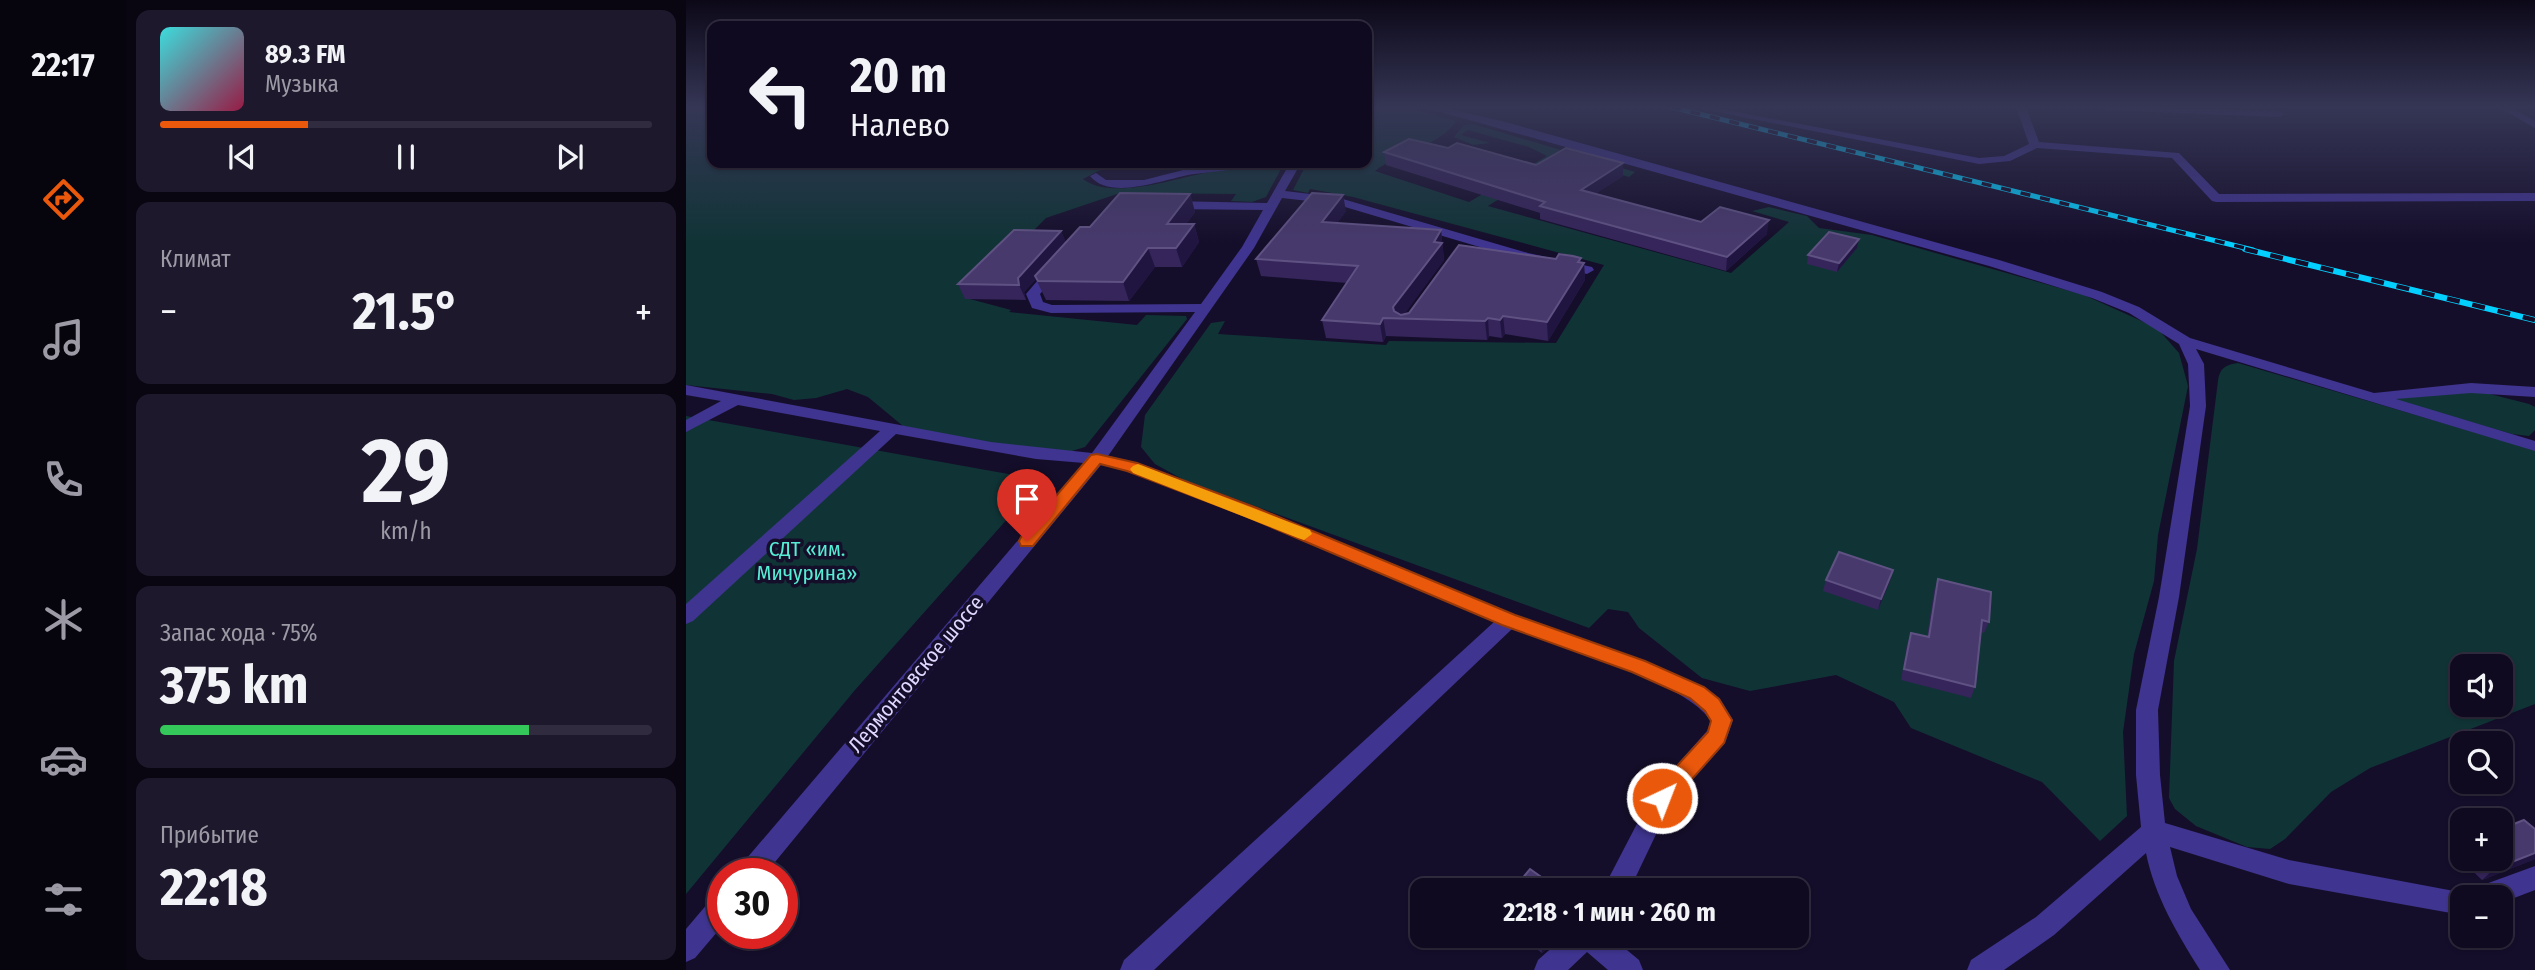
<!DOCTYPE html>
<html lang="ru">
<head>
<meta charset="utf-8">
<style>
  body { margin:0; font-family:"Fira Sans Condensed",sans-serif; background:#1e182d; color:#f1f3f6; height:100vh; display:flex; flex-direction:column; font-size:26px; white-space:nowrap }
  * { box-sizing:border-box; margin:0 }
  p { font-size:23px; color:#9c9aa5 }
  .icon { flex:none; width:38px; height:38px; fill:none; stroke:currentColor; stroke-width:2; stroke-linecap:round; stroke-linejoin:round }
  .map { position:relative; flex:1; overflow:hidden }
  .details { display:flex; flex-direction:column; gap:10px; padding:10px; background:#090612; width:560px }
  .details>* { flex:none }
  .hud { position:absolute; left:21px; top:21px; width:665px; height:147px; border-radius:14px; box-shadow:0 2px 5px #0004,0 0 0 2px #302b3e; background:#100a20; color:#f1f3f6; overflow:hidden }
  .buttons { position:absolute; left:1764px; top:654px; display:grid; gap:14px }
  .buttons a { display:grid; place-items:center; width:63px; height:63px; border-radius:14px; background:#100a20; box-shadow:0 2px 5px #0004,0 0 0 2px #302b3e; font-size:35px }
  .speed { position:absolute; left:21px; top:858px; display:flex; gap:14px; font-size:35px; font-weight:700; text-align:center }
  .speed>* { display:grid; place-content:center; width:91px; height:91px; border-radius:50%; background:#100a20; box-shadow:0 2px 5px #0004,0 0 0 2px #302b3e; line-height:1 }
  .speed .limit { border:10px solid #d22; background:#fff; color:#111 }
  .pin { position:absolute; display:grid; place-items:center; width:60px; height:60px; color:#fff; margin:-72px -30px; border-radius:50% 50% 50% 0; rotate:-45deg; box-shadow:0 0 7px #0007 }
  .pin .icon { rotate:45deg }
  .me { position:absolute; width:77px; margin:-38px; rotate:43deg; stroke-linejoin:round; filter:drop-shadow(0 0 5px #0008) }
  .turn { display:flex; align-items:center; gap:24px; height:147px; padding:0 28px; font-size:32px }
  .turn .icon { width:91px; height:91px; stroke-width:2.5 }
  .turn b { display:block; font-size:49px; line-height:60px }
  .big { font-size:52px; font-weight:700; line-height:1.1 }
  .details .widget { flex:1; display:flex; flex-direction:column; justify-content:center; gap:10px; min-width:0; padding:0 24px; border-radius:14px; background:#1e182d }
  .details .dial { align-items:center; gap:0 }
  .dial b { font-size:91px; line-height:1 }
  .song { display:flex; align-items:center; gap:21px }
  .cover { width:84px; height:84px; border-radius:10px; background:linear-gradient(135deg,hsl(180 70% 55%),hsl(340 70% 35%)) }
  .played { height:7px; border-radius:4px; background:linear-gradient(90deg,#ea580c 30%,#302b3e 30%) }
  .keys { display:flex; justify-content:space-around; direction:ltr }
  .heat { display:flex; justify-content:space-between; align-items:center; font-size:38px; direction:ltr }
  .charge { height:10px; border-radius:5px; background:linear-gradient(90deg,#34c759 75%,#302b3e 0) }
  .trip { position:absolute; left:724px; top:878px; width:399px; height:70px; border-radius:14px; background:#100a20; box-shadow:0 2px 5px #0004,0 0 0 2px #302b3e; font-weight:700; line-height:70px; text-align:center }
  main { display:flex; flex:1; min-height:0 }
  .dock { display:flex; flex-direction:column; width:126px; justify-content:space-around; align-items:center; background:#06040d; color:#9c9aa5 }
  .dock .icon { width:49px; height:49px }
  .dock .active { color:#ea580c }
  .dock b { font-size:32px; color:#f1f3f6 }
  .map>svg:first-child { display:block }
</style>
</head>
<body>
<main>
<nav class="dock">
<b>22:17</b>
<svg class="icon active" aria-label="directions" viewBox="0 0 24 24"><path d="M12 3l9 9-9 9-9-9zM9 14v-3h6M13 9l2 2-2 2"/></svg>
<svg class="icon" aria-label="music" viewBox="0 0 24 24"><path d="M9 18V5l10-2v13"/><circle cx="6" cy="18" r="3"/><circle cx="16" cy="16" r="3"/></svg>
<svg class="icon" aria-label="phone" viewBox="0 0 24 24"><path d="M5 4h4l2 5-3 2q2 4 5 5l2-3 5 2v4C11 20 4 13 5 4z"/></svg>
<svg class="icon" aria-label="climate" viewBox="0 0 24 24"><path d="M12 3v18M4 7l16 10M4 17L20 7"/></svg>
<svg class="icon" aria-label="car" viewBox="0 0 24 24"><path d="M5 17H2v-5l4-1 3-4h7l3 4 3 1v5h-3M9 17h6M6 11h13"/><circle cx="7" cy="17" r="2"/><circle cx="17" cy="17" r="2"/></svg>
<svg class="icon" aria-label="filters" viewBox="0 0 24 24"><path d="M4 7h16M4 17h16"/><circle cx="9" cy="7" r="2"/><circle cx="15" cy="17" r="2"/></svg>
</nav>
<section class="details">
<div class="widget">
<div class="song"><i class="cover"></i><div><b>89.3 FM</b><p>Музыка</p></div></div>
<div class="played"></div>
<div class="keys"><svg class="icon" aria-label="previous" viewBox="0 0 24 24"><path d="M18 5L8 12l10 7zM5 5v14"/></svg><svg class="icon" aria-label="pause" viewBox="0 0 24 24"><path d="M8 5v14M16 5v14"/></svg><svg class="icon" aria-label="next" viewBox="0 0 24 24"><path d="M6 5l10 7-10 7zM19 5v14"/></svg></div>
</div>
<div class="widget"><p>Климат</p>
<div class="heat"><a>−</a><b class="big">21.5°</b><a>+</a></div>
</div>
<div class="widget dial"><b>29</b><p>km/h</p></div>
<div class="widget"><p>Запас хода · 75%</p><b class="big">375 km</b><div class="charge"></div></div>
<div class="widget"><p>Прибытие</p><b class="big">22:18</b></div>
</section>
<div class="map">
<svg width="1849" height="970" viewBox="0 0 1849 970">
  <rect width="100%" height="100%" fill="#150e2b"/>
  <g fill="#103436" fill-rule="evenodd">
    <path d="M0,107H26V163H446L412,171L397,179C425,201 492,178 523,172C546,167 570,166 593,163L596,167L580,197L566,202L545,201L550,194L434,193L360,218L280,298L325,310L323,312L451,325L460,315L500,316L501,319L399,447L376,454L330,449L217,426L182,397L161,389L130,398L108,400L86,394L0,385Z"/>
    <path d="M681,107H720L770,121C753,147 713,152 689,171L783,202L861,156L843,147L782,130L775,135L804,143L787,145L768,137L778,125L787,124L949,172L943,177L878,158L802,206L1045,273L1103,222L1066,211L1083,207L1121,216L1133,228L1186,235L1398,295L1471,328L1493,353L1502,386L1472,535L1468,581L1448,654L1437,732L1441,816L1414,841L1356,782L1225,728L1208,702L1150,675L1064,691L1016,678L953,628L942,612L922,609L903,628L498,480L469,464L455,447L459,415L525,323L539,321L532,334L700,345L703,341L870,343L918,265L667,197L624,189L622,193L607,190L621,163H681Z"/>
    <path d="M1552,363L1849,450V704L1684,768L1645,792L1599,839L1584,849L1561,847L1510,826L1489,809L1483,798L1488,661L1511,549L1532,381C1534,368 1539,365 1552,363ZM1776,667H1815V705H1776Z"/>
    <polygon points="1765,393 1800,393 1843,404 1849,407 1849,430 1843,436 1826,434 1706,399"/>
    <polygon points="0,416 356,480 169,690 0,894"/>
  </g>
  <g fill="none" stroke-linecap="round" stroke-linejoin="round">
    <g fill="#3f348f" fill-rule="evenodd">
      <path d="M737,107H754L816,121L1313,260L1416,292L1453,307L1504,338L1688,393L1785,383L1849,387V397L1785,393L1710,399L1849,441V451L1510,349L1518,364L1520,406L1493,597L1472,710L1474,775L1479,823L1603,860L1784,894L1786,889L1849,866V890L1815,903V898H1776V915L1603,884L1484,847L1491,876L1505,909L1544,970H1514C1491,933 1469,897 1460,853L1368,935L1318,970H1281L1285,960L1350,917L1455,827L1450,775V710L1473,597L1504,406L1502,364L1493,344L1443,313L1406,298L1303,266Z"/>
      <polygon points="1006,107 1025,107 1293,158 1318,156 1343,144 1330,107 1340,107 1353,142 1493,153 1533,194 1849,193 1849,201 1530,202 1526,201 1486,158 1351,148 1324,161 1293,164"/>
      <polygon points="1416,107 1593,111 1598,114 1593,117 1421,110"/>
      <polygon points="1812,107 1824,107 1849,121 1849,128"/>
      <path d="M550,163H584L578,166C555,169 531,171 508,174C480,178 425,202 404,176L410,173L420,180H458L505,168Z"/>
      <path d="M604,163H615L599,191L650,197L842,253L906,267L908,270L901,274L834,259L649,204L596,198L568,248L422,456L452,463L571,508L830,615L960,661L1019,687L1034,699L1047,720L1039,743L984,805L943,891H916L968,791L1021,731L1025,721C999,681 874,647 826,629L468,970H434L438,960L808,622L559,516L441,471L415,465L80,873H52L55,865L398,463L350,459L210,434L7,621L0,624V604L194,431L52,405L0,432V420L35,401L0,395V385L305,442L406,453L509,312L365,313L346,308L340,294L364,266L369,265L376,269L354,294L357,302L366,305L515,304L556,247L577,210L484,209L478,205L484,201L581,203Z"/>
      <polygon points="37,893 37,925 9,958 0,962 0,929 28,896"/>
      <polygon points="879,936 924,936 953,960 957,970 922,970 901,952 882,970 848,970 852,960"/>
    </g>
    <g stroke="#04d0ff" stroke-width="5">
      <polyline id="rail-far1" points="985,107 1567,250"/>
    </g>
    <g stroke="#04d0ff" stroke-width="6">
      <polyline id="rail" points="1559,249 1849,320"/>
    </g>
    <use href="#rail-far1" stroke="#150e2b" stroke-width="3.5" stroke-dasharray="10" stroke-linecap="butt"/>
    <use href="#rail" stroke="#150e2b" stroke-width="4.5" stroke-dasharray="13" stroke-linecap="butt"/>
  </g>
  <g fill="#35255a">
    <polygon points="762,148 850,165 937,163 937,176 909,194 1015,222 1081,234 1040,271 854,219 854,213 700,165 698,152"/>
    <polygon points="504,194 509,212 500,224 508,224 513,242 496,267 469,267 443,301 360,300 350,279 338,292 340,300 279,299 272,284 375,231 380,243 404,227"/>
    <polygon points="660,211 651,223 755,230 758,260 718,314 895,262 898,263 899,280 862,341 819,334 816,338 803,336 801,340 700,336 697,342 640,338 636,320 661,283 575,276 570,259"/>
    <polygon points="1173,239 1171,248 1151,272 1121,264 1122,255"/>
    <polygon points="1252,579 1303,622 1298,633 1294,632 1289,687 1285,698 1215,680 1221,644 1225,633 1241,637 1248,591"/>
    <polygon points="1140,580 1204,581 1192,610 1137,591"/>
    <polygon points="1849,829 1849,859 1796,880 1768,853 1776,845 1776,859 1815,859"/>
    <polygon points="833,936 875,936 856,953"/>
  </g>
  <g fill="#201440">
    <polygon points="937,163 937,176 895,203 895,190"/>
    <polygon points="504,194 509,212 487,242 481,224"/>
    <polygon points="657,195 660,211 639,239 636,222"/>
    <polygon points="1083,220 1081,234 1040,271 1041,257"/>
    <polygon points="508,224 513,242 496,267 490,248"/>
    <polygon points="755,230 758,260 715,319 709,318 707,307"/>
    <polygon points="375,231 381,245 338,292 340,300 333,285 332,278"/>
    <polygon points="1173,239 1171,248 1151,272 1153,263"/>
    <polygon points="462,248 469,267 443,301 437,282"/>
    <polygon points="895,258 895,268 898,263 899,280 862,341 861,322"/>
    <polygon points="817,316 819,334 816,338 814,320"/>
    <polygon points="697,318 700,336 697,342 694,324"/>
    <polygon points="802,318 803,336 801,340 799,321"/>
    <polygon points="1207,570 1204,581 1192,610 1195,599"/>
    <polygon points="1849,853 1849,859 1796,880 1808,869"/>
    <polygon points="863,936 875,936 856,953 855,943"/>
  </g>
  <g fill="#47396c" stroke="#5f5283" stroke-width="2">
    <polygon points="723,139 762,148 771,143 850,165 880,148 937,163 895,190 1015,222 1034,207 1083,220 1041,257 854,206 859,202 698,152"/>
    <polygon points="434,193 504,194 481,224 508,224 490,248 462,248 437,282 352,281 349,276 394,227 404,227"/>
    <polygon points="626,193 657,195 636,222 755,230 748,242 756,243 707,307 708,311 715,315 723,313 773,245 870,259 873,254 887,256 895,258 892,262 898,263 861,322 817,316 814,320 802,318 799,321 697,318 694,324 636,320 672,266 570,259"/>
    <polygon points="328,230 375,231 332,278 333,285 272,284"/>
    <polygon points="1143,232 1173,239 1153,263 1122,255"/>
    <polygon points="1153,552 1207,570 1195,599 1140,580"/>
    <polygon points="1252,579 1305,592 1303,622 1296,620 1289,687 1218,669 1225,633 1243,637"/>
    <polygon points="1838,820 1849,829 1849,853 1808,869 1798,859 1815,859 1815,829"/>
    <polygon points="844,869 875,891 826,891"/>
    <polygon points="846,936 863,936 855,943"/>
  </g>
  <linearGradient id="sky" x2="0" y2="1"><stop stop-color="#0c0818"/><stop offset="0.44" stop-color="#353655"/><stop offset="1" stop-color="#353655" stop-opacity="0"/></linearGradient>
  <rect width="1849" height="243" fill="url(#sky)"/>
  <polygon fill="#ea580c" stroke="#983908" stroke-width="2" points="411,454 451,463 571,508 829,615 959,661 1018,687 1033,699 1046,720 1038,743 983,805 976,808 968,805 965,798 968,791 1022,732 1025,721 1019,711 1004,698 946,672 816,625 559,516 441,471 414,464 347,546 335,546 333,541 335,537 405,455"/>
  <polygon fill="#f59e0b" points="452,464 624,530 626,534 618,540 612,538 447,473 444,469 447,466"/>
  <g text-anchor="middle" stroke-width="7" stroke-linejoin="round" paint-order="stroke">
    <g font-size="21" fill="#56edd5" stroke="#150e2b">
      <text x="121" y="556">СДТ «им.<tspan x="121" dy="24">Мичурина»</tspan></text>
    </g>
    <g font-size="21" fill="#e0d8ff" stroke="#150e2b">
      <text transform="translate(230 674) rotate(-50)" y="7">Лермонтовское шоссе</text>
    </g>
  </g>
</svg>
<div class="buttons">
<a><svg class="icon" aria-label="sound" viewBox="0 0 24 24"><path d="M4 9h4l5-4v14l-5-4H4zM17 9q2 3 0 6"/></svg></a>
<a><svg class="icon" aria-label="search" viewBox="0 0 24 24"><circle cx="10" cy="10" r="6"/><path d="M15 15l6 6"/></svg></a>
<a>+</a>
<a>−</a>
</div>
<div class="speed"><div class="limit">30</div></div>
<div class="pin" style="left:341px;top:541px;background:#d93025"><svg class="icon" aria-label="arrive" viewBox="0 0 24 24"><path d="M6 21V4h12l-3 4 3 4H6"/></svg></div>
<svg class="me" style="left:976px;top:798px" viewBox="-20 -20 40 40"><circle r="17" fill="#ea580c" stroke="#fff" stroke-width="3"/><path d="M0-11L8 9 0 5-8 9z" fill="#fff"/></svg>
<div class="trip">22:18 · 1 мин · 260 m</div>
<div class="hud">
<div class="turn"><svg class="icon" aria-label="left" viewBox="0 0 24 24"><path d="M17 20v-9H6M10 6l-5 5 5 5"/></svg><div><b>20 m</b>Налево</div></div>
</div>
</div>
</main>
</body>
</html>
